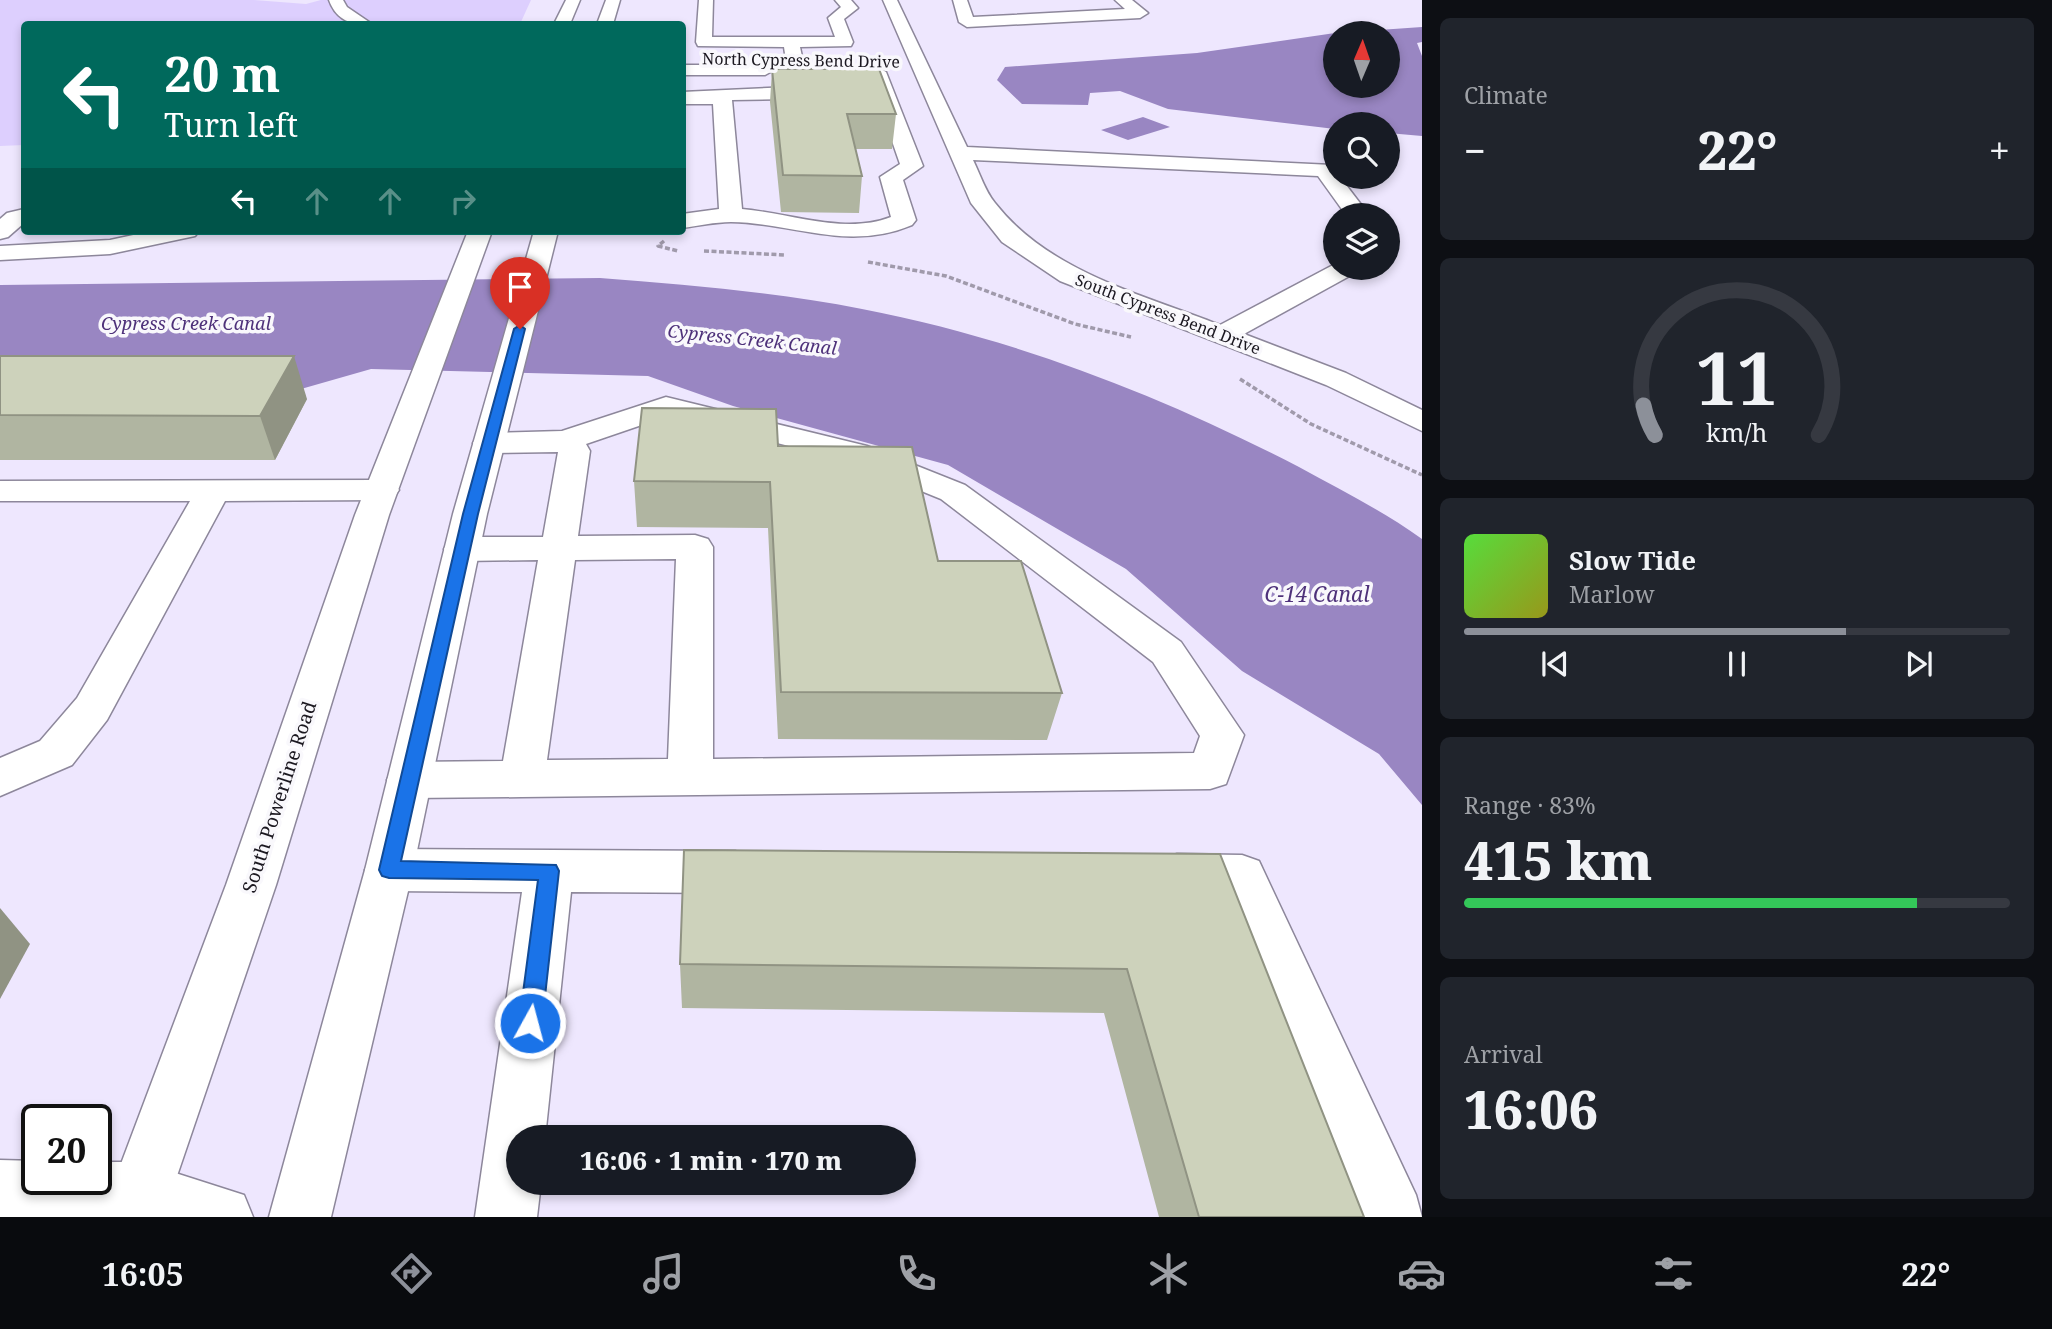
<!DOCTYPE html>
<html lang="en">
<head>
<meta charset="utf-8">
<style>
  body { margin:0; font-family:"Noto Serif",serif; background:#20242c; color:#f1f3f6; height:100vh; display:flex; flex-direction:column; font-size:26px; white-space:nowrap }
  * { box-sizing:border-box; margin:0 }
  p { font-size:23px; color:#9ea1a6 }
  .icon { flex:none; width:38px; height:38px; fill:none; stroke:currentColor; stroke-width:2; stroke-linecap:round; stroke-linejoin:round }
  .map { position:relative; flex:1; overflow:hidden }
  .drawer { display:flex; flex-direction:column; gap:18px; padding:18px; background:#0d0f14; width:630px }
  .drawer>* { flex:none }
  .guide { position:absolute; left:21px; top:21px; width:665px; height:214px; border-radius:7px; box-shadow:0 4px 10px #0003; background:#00695c; color:#fff; overflow:hidden }
  .needle { width:46px; rotate:2deg }
  .tools { position:absolute; left:1323px; top:21px; display:grid; gap:14px }
  .tools a { display:grid; place-items:center; width:77px; height:77px; border-radius:50%; background:#171b24; box-shadow:0 4px 10px #0003; font-size:35px }
  .speed { position:absolute; left:21px; top:1104px; display:flex; gap:14px; font-size:35px; font-weight:700; text-align:center }
  .speed>* { display:grid; place-content:center; width:91px; height:91px; border-radius:50%; background:#171b24; box-shadow:0 4px 10px #0003; line-height:1 }
  .speed .limit { border:4px solid #111; border-radius:10px; background:#fff; color:#111 }
  .pin { position:absolute; display:grid; place-items:center; width:60px; height:60px; color:#fff; margin:-72px -30px; border-radius:50% 50% 50% 0; rotate:-45deg; box-shadow:0 0 7px #0007 }
  .pin .icon { rotate:45deg }
  .me { position:absolute; width:77px; margin:-38px; rotate:7deg; stroke-linejoin:round; filter:drop-shadow(0 0 5px #0008) }
  .turn { display:flex; align-items:center; gap:24px; height:147px; padding:0 28px; font-size:32px }
  .turn .icon { width:91px; height:91px; stroke-width:2.5 }
  .turn b { display:block; font-size:49px; line-height:60px }
  .lanes { display:flex; align-items:center; height:66px; padding:0 28px; background:#0003; justify-content:center; gap:35px; direction:ltr }
  .lanes .off { opacity:.35 }
  .big { font-size:52px; font-weight:800; line-height:1.1 }
  .drawer .tile { flex:1; display:flex; flex-direction:column; justify-content:center; gap:10px; min-width:0; padding:0 24px; border-radius:10px; background:#20242c }
  .drawer .dial { align-items:center; gap:0 }
  .dial svg { height:182px; overflow:visible; fill:none; stroke:#363941; stroke-width:7; stroke-linecap:round; text-anchor:middle }
  .dial text { fill:#f1f3f6; stroke:none }
  .song { display:flex; align-items:center; gap:21px }
  .cover { width:84px; height:84px; border-radius:10px; background:linear-gradient(135deg,hsl(110 70% 55%),hsl(60 70% 35%)) }
  .played { height:7px; border-radius:4px; background:linear-gradient(90deg,#8c9099 70%,#363941 70%) }
  .keys { display:flex; justify-content:space-around; direction:ltr }
  .heat { display:flex; justify-content:space-between; align-items:center; font-size:38px; direction:ltr }
  .charge { height:10px; border-radius:5px; background:linear-gradient(90deg,#34c759 83%,#363941 0) }
  .trip { position:absolute; left:506px; top:1125px; width:410px; height:70px; border-radius:35px; background:#171b24; box-shadow:0 4px 10px #0003; font-weight:800; line-height:70px; text-align:center }
  .tabs { display:flex; height:112px; justify-content:space-around; align-items:center; background:#090b0e; color:#9ea1a6 }
  .tabs .icon { width:49px; height:49px }
  .tabs .current { color:#8c9099 }
  .tabs b { font-size:32px; color:#f1f3f6 }
  main { display:flex; flex:1; min-height:0 }
  .map>svg:first-child { display:block }
</style>
</head>
<body>
<main>
<div class="map">
<svg width="1422" height="1217" viewBox="0 0 1422 1217">
  <rect width="100%" height="100%" fill="#eee7fe"/>
  <polygon fill="#ddcffe" points="0,0 254,0 306,4 321,0 531,0 520,24 24,24 24,145 0,146"/>
  <g fill="#9986c2">
    <polygon points="1422,27 1422,42 1417,43 1422,56 1422,136 1388,133 1388,124 1335,124 1335,129 1168,109 1120,91 1090,93 1088,105 1022,104 997,80 1005,67 1197,53 1335,33 1335,86 1388,86 1388,33 1336,33"/>
    <polygon points="1143,117 1170,127 1128,140 1101,130"/>
    <path d="M600,278C687,285 776,292 862,309C1014,338 1162,396 1299,467C1341,490 1383,511 1422,539V805L1379,754L1242,671L1126,569L948,465L733,406L648,376L371,369L294,391L0,396V285Z"/>
  </g>
  <g fill="none" stroke-linecap="round" stroke-linejoin="round">
    <g stroke="#8d879b" stroke-width="3">
      <g id="minor">
        <path d="M329,0H343L347,7L372,24C352,26 336,20 329,0Z"/>
        <path d="M699,0H713L712,37H835L828,18L841,7L835,0H851L858,8L844,19L853,42L851,46L800,47L809,90L807,94L788,99L732,100L742,209C790,213 845,235 891,217L880,177L900,164L868,72L877,67L886,72L923,166L903,180L916,220L912,225C847,252 796,223 731,222C715,222 698,226 682,228V214L719,209L713,104H682V92L790,87L784,47L698,46L696,42Z"/>
        <path d="M883,0H897L967,147L1332,165L1335,177H1340L1369,215H1346L1318,176L973,160C980,174 985,191 995,203C1049,272 1141,294 1220,325L1335,264V268H1358L1355,273L1244,334L1346,373L1422,410V431L1326,385L1060,281L1002,242L971,203Z"/>
        <polygon points="953,0 967,0 973,17 1125,9 1115,0 1132,0 1148,13 1140,18 967,27 959,22"/>
        <polygon points="682,65 765,65 774,70 765,75 682,75"/>
        <polygon points="24,209 24,223 8,237 0,239 0,219 7,213"/>
        <polygon points="152,231 199,231 195,236 110,254 0,260 0,246 110,240"/>
        <path d="M666,397L867,446L965,485L1181,642L1244,735L1226,784L1210,789L522,797L410,798L394,793L387,780L394,767L410,762L503,761L538,560L462,561L449,557L444,549L449,541L462,537H543L558,452L489,453L478,450L473,443L478,436L489,433L562,431ZM668,416L845,460L941,499L1153,662L1200,736L1194,753L713,759V547L708,539L695,535L578,536L590,451L586,444ZM676,559L668,759L547,760L575,560Z"/>
        <polygon points="382,480 394,483 399,490 394,497 382,500 225,501 107,720 72,765 0,796 0,758 40,741 77,698 190,501 0,501 0,481"/>
        <polygon points="389,849 735,851 752,857 759,872 752,887 735,893 571,892 545,1138 518,1138 518,1183 541,1183 537,1217 475,1217 522,892 389,891 372,885 365,870 372,855"/>
        <polygon points="1177,854 1242,855 1259,861 1416,1195 1422,1217 1363,1217 1226,897 1177,896 1160,890 1153,875 1160,860"/>
        <polygon points="0,1160 37,1161 37,1180 96,1180 96,1162 141,1162 244,1195 253,1217 0,1217"/>
      </g>
    </g>
    <g stroke="#8d879b" stroke-width="3">
      <g id="major">
        <polygon points="566,0 580,0 570,24 554,24"/>
        <polygon points="606,0 620,0 613,24 597,24"/>
        <polygon points="468,231 492,231 389,515 276,885 163,1217 101,1217 226,885 355,515"/>
        <polygon points="534,231 558,231 487,514 413,870 331,1217 269,1217 365,870 453,514"/>
      </g>
    </g>
    <g stroke="#a09aab" stroke-width="3.5" stroke-dasharray="5 2.5" stroke-linecap="butt">
      <polyline points="664,241 658,246 678,251"/>
      <polyline points="704,251 786,255"/>
      <polyline points="868,262 946,276 1075,324 1131,337"/>
      <polyline points="1240,379 1311,424 1422,475"/>
    </g>
    <use href="#minor" fill="#fff" fill-rule="evenodd"/>
    <use href="#major" fill="#fff" fill-rule="evenodd"/>
  </g>
  <g fill="#b0b5a1">
    <polygon points="772,69 896,114 892,149 856,149 862,176 859,213 781,212 770,102"/>
    <polygon points="0,356 307,399 275,460 0,460"/>
    <polygon points="778,446 938,561 1062,693 1047,740 778,739 768,528 637,527 634,481"/>
    <polygon points="1220,854 1364,1217 1159,1217 1104,1013 682,1008 680,964"/>
  </g>
  <g fill="#909383">
    <polygon points="294,356 307,399 275,460 260,416"/>
    <polygon points="0,908 30,944 0,999"/>
  </g>
  <g fill="#cdd2bb" stroke="#909383" stroke-width="2">
    <polygon points="772,69 879,69 896,114 847,114 862,176 783,175"/>
    <polygon points="0,356 294,356 260,416 0,415"/>
    <polygon points="642,408 776,409 778,446 912,447 938,561 1021,561 1062,693 781,692 770,482 634,481"/>
    <polygon points="684,850 1220,854 1364,1217 1199,1217 1127,969 680,964"/>
  </g>
  <polygon fill="#1a73e8" stroke="#114b97" stroke-width="2" points="520,325 525,329 478,514 401,861 556,865 559,871 542,1023 538,1031 530,1034 522,1031 519,1023 538,880 389,878 382,876 379,870 463,514 514,329"/>
  <g text-anchor="middle" stroke-width="7" stroke-linejoin="round" paint-order="stroke">
    <g font-size="16" fill="#1b1820" stroke="#f9f8fc">
      <text transform="translate(801 60) rotate(1)" y="6">North Cypress Bend Drive</text>
      <text transform="translate(1168 314) rotate(21)" y="6">South Cypress Bend Drive</text>
    </g>
    <g font-size="18" font-style="italic" fill="#4e317a" stroke="#f9f8fc">
      <text x="186" y="330">Cypress Creek Canal</text>
      <text transform="translate(752 340) rotate(6)" y="6">Cypress Creek Canal</text>
    </g>
    <g font-size="19" fill="#1b1820" stroke="#f9f8fc">
      <text transform="translate(279 797) rotate(-72)" y="7">South Powerline Road</text>
    </g>
    <g font-size="21" font-style="italic" fill="#4e317a" stroke="#f9f8fc">
      <text x="1317" y="602">C-14 Canal</text>
    </g>
  </g>
</svg>
<div class="tools">
<a><svg class="needle" viewBox="-14 -14 28 28"><path d="M0-13l5 13h-10z" fill="#e53935"/><path d="M0 13l5-13h-10z" fill="#9ea1a6"/></svg></a>
<a><svg class="icon" aria-label="search" viewBox="0 0 24 24"><circle cx="10" cy="10" r="6"/><path d="M15 15l6 6"/></svg></a>
<a><svg class="icon" aria-label="layers" viewBox="0 0 24 24"><path d="M12 4l9 5-9 5-9-5zM3 14l9 5 9-5"/></svg></a>
</div>
<div class="speed"><div class="limit">20</div></div>
<div class="pin" style="left:520px;top:329px;background:#d93025"><svg class="icon" aria-label="arrive" viewBox="0 0 24 24"><path d="M6 21V4h12l-3 4 3 4H6"/></svg></div>
<svg class="me" style="left:530px;top:1023px" viewBox="-20 -20 40 40"><circle r="17" fill="#1a73e8" stroke="#fff" stroke-width="3"/><path d="M0-11L8 9 0 5-8 9z" fill="#fff"/></svg>
<div class="trip">16:06 · 1 min · 170 m</div>
<div class="guide">
<div class="turn"><svg class="icon" aria-label="left" viewBox="0 0 24 24"><path d="M17 20v-9H6M10 6l-5 5 5 5"/></svg><div><b>20 m</b>Turn left</div></div>
<div class="lanes"><svg class="icon" aria-label="left" viewBox="0 0 24 24"><path d="M17 20v-9H6M10 6l-5 5 5 5"/></svg><svg class="icon off" aria-label="ahead" viewBox="0 0 24 24"><path d="M12 20V5M6 11l6-6 6 6"/></svg><svg class="icon off" aria-label="ahead" viewBox="0 0 24 24"><path d="M12 20V5M6 11l6-6 6 6"/></svg><svg class="icon off" aria-label="right" viewBox="0 0 24 24"><path d="M7 20v-9h11M14 6l5 5-5 5"/></svg></div>
</div>
</div>
<section class="drawer">
<div class="tile"><p>Climate</p>
<div class="heat"><a>−</a><b class="big">22°</b><a>+</a></div>
</div>
<div class="tile dial"><svg viewBox="0 0 100 80">
<path d="M14 69A42 42 0 1 1 86 69"/>
<path d="M14 69A42 42 0 0 1 9 56" stroke="#8c9099"/>
<text x="50" y="56" font-size="32" font-weight="700">11</text>
<text x="50" y="72" font-size="11">km/h</text>
</svg></div>
<div class="tile">
<div class="song"><i class="cover"></i><div><b>Slow Tide</b><p>Marlow</p></div></div>
<div class="played"></div>
<div class="keys"><svg class="icon" aria-label="previous" viewBox="0 0 24 24"><path d="M18 5L8 12l10 7zM5 5v14"/></svg><svg class="icon" aria-label="pause" viewBox="0 0 24 24"><path d="M8 5v14M16 5v14"/></svg><svg class="icon" aria-label="next" viewBox="0 0 24 24"><path d="M6 5l10 7-10 7zM19 5v14"/></svg></div>
</div>
<div class="tile"><p>Range · 83%</p><b class="big">415 km</b><div class="charge"></div></div>
<div class="tile"><p>Arrival</p><b class="big">16:06</b></div>
</section>
</main>
<nav class="tabs">
<b>16:05</b>
<svg class="icon current" aria-label="directions" viewBox="0 0 24 24"><path d="M12 3l9 9-9 9-9-9zM9 14v-3h6M13 9l2 2-2 2"/></svg>
<svg class="icon" aria-label="music" viewBox="0 0 24 24"><path d="M9 18V5l10-2v13"/><circle cx="6" cy="18" r="3"/><circle cx="16" cy="16" r="3"/></svg>
<svg class="icon" aria-label="phone" viewBox="0 0 24 24"><path d="M5 4h4l2 5-3 2q2 4 5 5l2-3 5 2v4C11 20 4 13 5 4z"/></svg>
<svg class="icon" aria-label="climate" viewBox="0 0 24 24"><path d="M12 3v18M4 7l16 10M4 17L20 7"/></svg>
<svg class="icon" aria-label="car" viewBox="0 0 24 24"><path d="M5 17H2v-5l4-1 3-4h7l3 4 3 1v5h-3M9 17h6M6 11h13"/><circle cx="7" cy="17" r="2"/><circle cx="17" cy="17" r="2"/></svg>
<svg class="icon" aria-label="filters" viewBox="0 0 24 24"><path d="M4 7h16M4 17h16"/><circle cx="9" cy="7" r="2"/><circle cx="15" cy="17" r="2"/></svg>
<b>22°</b>
</nav>
</body>
</html>
